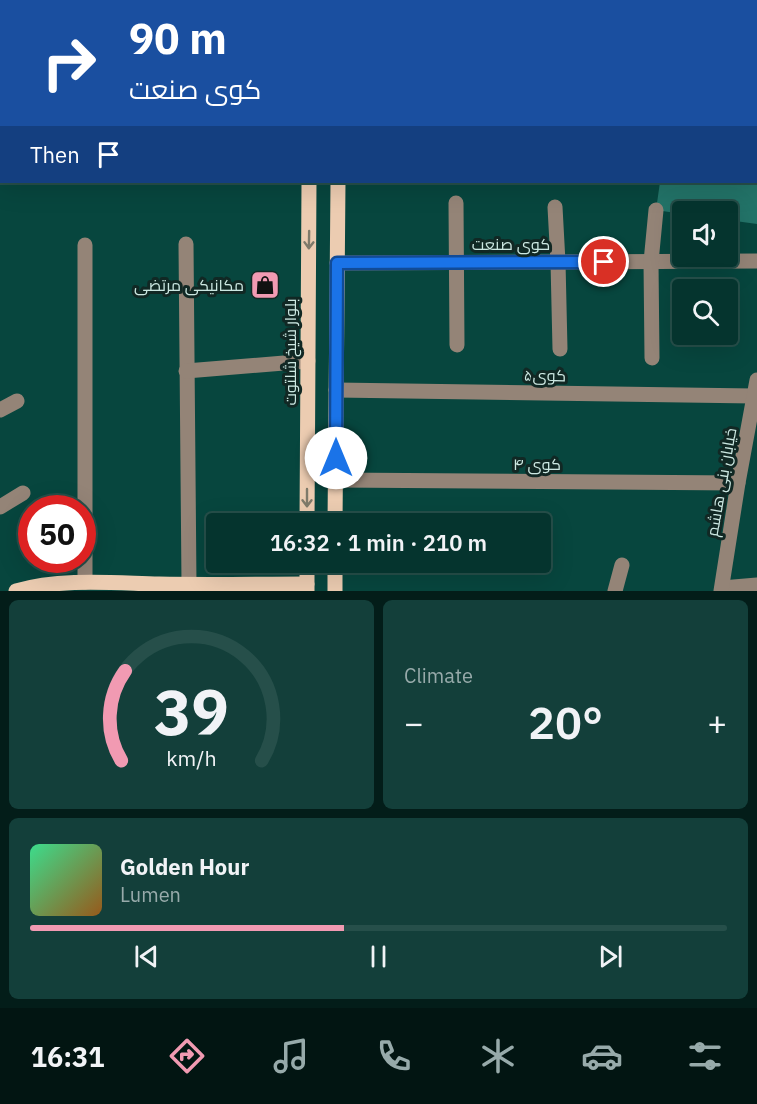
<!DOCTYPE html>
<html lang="en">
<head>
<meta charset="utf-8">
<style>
  body { margin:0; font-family:"IBM Plex Sans",Cairo,sans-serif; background:#133f3a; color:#f1f3f6; height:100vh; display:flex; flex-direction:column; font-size:22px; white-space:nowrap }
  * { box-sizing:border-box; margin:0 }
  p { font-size:20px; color:#97aaaa }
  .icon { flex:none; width:33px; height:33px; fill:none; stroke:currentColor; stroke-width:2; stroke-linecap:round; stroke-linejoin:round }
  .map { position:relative; height:591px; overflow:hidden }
  .sheet { display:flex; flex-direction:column; gap:9px; padding:9px; background:#031d19; flex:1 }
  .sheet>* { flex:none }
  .banner { position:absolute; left:0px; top:0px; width:758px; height:183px; box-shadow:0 6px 24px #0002,0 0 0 2px #264f4a; background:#1a4fa0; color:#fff; overflow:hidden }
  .buttons { position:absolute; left:672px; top:201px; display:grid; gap:12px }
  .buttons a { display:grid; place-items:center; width:66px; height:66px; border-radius:6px; background:#05342e; box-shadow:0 6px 24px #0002,0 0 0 2px #264f4a; font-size:30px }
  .speed { position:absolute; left:18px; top:495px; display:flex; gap:12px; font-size:30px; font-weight:700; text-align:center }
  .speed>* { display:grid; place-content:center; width:78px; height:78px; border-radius:50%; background:#05342e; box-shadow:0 6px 24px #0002,0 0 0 2px #264f4a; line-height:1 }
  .speed .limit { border:9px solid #d22; background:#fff; color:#111 }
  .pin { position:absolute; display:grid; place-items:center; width:51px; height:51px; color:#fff; margin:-26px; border:3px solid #fff; border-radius:50%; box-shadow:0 2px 6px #0007 }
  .me { position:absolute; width:66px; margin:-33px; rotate:0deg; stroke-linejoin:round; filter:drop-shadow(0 0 4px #0008) }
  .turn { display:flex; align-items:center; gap:21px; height:126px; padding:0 30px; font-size:27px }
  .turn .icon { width:78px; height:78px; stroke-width:2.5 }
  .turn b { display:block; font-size:42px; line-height:51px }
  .then { display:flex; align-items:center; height:57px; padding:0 30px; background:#0003; gap:12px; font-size:22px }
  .big { font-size:45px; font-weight:600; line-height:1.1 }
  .sheet .card { flex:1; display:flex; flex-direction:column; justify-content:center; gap:9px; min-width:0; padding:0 21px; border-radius:9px; background:#133f3a }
  .sheet .dial { align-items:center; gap:0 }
  .dial svg { height:156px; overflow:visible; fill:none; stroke:#264f4a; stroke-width:7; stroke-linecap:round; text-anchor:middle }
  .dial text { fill:#f1f3f6; stroke:none }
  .song { display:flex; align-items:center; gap:18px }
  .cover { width:72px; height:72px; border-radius:9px; background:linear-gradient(135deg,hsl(150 70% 55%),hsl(30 70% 35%)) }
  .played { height:6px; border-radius:3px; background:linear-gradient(90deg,#f19ab2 45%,#264f4a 45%) }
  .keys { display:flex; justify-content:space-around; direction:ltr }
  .heat { display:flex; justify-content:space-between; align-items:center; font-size:33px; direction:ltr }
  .sheet .tiles { flex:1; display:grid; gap:9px; grid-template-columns:1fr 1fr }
  .card:last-child { grid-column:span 2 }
  .trip { position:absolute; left:206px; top:513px; width:345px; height:60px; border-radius:6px; background:#05342e; box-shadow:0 6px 24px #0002,0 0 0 2px #264f4a; font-weight:600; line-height:60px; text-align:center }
  .dock { display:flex; height:96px; justify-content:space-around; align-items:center; background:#021512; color:#97aaaa }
  .dock .icon { width:42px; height:42px }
  .dock .selected { color:#f19ab2 }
  .dock b { font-size:27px; color:#f1f3f6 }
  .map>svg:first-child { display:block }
</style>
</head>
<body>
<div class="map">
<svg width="757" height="591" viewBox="0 0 757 591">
  <rect width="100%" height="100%" fill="#07463e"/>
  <polygon fill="#237469" points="660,182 757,182 757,224 728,220 728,212 682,212 682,214 656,210"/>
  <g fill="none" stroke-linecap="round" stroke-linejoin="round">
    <g stroke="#948477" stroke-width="15">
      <polyline points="705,0 713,2"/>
      <polyline points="150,2 150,0"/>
      <polyline points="604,2 604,0"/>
      <polyline points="734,2 735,0"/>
      <polyline points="0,18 2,21"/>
      <polyline points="0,48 2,48"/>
      <polyline points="756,94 757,94"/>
      <polyline points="456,203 457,345"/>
      <polyline points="555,207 558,262 560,349"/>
      <polyline points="186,244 189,584"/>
      <polyline points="85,245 85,582"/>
      <polyline points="337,263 757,261"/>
      <polyline points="652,358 651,262 656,210"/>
      <polyline points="186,371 308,361"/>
      <polyline points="336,390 754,396"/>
      <polyline points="0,410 17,401"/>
      <polyline points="336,480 738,483"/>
      <polyline points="0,507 23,493"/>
      <polyline points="722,588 757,585"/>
      <polyline points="615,591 622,565"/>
      <polyline points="721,591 738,483 757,380"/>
    </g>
    <g stroke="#ecccb1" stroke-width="15">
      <polyline points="311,2 311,0"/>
      <polyline points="339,2 339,0"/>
      <polyline points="307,524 309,182"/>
      <polyline points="335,524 338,182"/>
      <path d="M16,591C61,578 113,583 159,584C208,585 257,584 307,584"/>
      <polyline points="307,591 307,562"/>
      <polyline points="335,591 335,562"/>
    </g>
  </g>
  <defs><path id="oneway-shaft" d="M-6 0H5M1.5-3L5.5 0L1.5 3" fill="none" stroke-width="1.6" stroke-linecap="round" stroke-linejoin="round" transform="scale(1.5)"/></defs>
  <g stroke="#7e7a6a">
    <use href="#oneway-shaft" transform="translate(309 240) rotate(91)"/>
    <use href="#oneway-shaft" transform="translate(307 498) rotate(90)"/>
  </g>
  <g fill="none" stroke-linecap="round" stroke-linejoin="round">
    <g stroke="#114b97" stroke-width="15">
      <polyline id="route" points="336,458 337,263 604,262"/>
    </g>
    <use href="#route" stroke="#1a73e8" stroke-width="10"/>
  </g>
  <defs>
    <g id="shop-square" transform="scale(1.5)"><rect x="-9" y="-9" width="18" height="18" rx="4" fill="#f19ab2" stroke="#112824"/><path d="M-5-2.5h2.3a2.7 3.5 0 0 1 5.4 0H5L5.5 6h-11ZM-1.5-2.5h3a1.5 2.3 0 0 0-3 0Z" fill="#111"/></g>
  </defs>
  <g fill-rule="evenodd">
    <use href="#shop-square" x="265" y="285"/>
  </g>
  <g text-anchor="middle" stroke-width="6" stroke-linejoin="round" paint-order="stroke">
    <g font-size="16" fill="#cce8e2" stroke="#112824">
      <text x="511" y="250">کوی صنعت</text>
      <text transform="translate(290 352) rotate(-90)" y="6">بلوار شیخ شلتوت</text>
      <text transform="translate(545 375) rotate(1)" y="6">کوی۵</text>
      <text x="537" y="470">کوی ۴</text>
      <text transform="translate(721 482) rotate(-80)" y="6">خیابان بنی هاشم</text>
    </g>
    <g font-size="16" fill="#cce8e2" stroke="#112824" text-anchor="end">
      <text x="244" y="291">مکانیکی مرتضی</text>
    </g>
  </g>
</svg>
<div class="buttons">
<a><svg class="icon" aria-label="sound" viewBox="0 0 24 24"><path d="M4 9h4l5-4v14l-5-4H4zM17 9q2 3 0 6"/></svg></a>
<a><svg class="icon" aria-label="search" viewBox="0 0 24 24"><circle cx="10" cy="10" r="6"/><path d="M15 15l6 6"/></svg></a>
</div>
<div class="speed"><div class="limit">50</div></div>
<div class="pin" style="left:604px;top:262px;background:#d93025"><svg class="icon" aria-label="arrive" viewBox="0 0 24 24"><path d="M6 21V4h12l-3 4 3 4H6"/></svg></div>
<svg class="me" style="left:336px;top:458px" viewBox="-20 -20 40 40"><circle r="19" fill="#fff"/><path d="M0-13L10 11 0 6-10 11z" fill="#1a73e8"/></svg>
<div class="trip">16:32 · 1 min · 210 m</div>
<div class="banner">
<div class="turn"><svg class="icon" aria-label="right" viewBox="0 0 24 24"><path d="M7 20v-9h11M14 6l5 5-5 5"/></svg><div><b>90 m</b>کوی صنعت</div></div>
<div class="then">Then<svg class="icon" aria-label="arrive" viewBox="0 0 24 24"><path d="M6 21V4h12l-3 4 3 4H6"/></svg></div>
</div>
</div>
<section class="sheet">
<div class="tiles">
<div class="card dial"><svg viewBox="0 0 100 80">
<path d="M14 69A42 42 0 1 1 86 69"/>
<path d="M14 69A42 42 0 0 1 16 23" stroke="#f19ab2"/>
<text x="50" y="56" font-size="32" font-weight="700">39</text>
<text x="50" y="72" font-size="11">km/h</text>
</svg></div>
<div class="card"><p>Climate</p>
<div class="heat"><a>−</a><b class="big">20°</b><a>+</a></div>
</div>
<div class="card">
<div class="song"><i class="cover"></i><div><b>Golden Hour</b><p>Lumen</p></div></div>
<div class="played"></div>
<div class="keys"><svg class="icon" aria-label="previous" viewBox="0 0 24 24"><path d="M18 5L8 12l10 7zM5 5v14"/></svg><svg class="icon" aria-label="pause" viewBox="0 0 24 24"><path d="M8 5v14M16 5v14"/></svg><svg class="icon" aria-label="next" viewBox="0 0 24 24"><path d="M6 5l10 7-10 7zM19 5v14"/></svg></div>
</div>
</div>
</section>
<nav class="dock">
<b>16:31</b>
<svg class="icon selected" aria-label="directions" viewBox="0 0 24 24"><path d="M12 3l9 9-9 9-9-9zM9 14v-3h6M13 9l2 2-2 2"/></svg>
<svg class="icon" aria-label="music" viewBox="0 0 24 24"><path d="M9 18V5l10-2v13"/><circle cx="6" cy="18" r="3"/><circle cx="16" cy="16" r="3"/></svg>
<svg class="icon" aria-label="phone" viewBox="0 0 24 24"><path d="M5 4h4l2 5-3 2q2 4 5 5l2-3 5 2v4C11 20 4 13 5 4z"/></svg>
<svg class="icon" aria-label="climate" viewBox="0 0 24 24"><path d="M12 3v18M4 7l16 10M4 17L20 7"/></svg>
<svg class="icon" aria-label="car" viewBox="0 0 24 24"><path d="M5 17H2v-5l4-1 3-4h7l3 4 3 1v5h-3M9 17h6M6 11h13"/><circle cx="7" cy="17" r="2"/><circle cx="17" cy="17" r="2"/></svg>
<svg class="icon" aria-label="filters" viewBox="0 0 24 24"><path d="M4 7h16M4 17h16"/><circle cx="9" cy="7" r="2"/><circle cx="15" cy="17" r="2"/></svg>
</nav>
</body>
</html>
